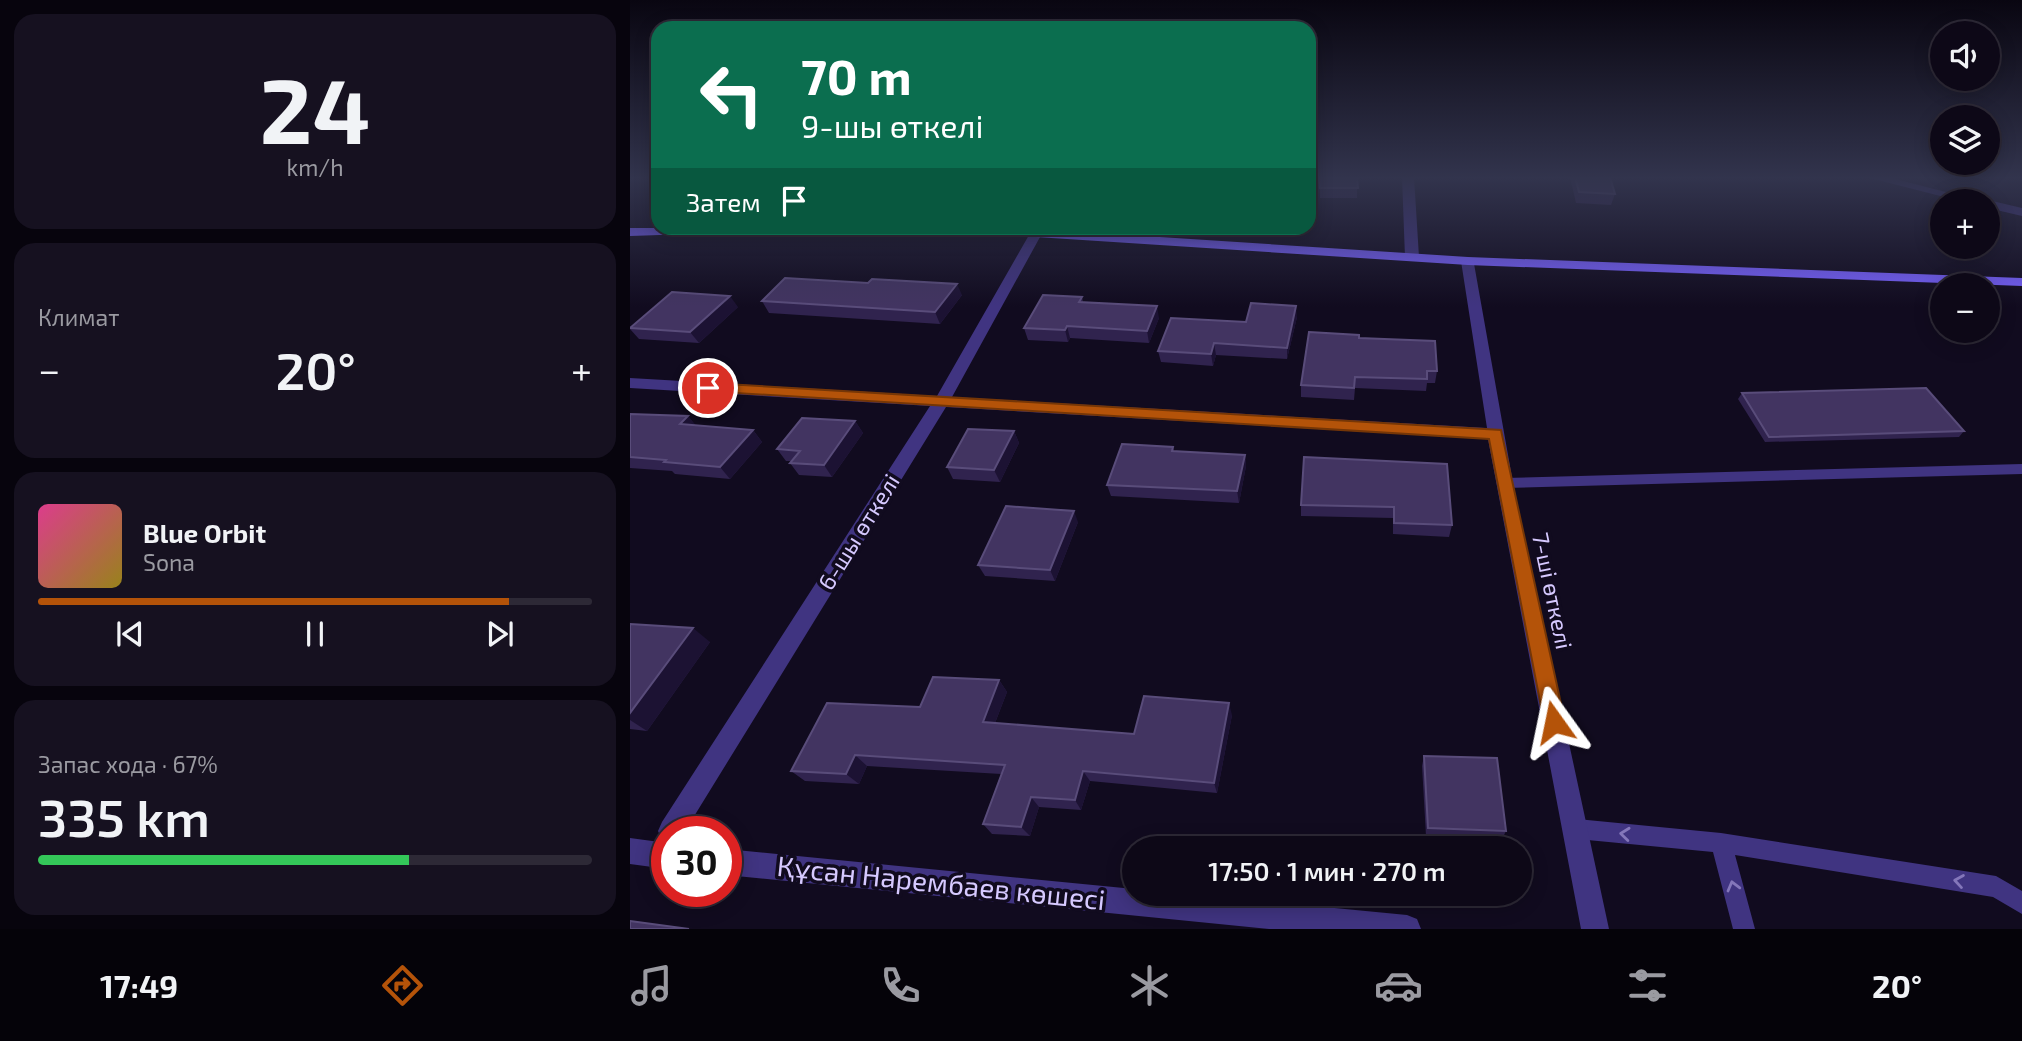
<!DOCTYPE html>
<html lang="ru">
<head>
<meta charset="utf-8">
<style>
  body { margin:0; font-family:"Exo 2",sans-serif; background:#161120; color:#f1f3f6; height:100vh; display:flex; flex-direction:column; font-size:26px; white-space:nowrap }
  * { box-sizing:border-box; margin:0 }
  p { font-size:23px; color:#9a9aa1 }
  .icon { flex:none; width:38px; height:38px; fill:none; stroke:currentColor; stroke-width:2; stroke-linecap:round; stroke-linejoin:round }
  .map { position:relative; flex:1; overflow:hidden }
  .side { display:flex; flex-direction:column; gap:14px; padding:14px; background:#07040d; width:630px }
  .side>* { flex:none }
  .banner { position:absolute; left:21px; top:21px; width:665px; height:214px; border-radius:21px; box-shadow:0 4px 18px #0003,0 0 0 2px #2d2936; background:#0b6e4f; color:#fff; overflow:hidden }
  .controls { position:absolute; left:1300px; top:21px; display:grid; gap:14px }
  .controls a { display:grid; place-items:center; width:70px; height:70px; border-radius:50%; background:#0d0817; box-shadow:0 4px 18px #0003,0 0 0 2px #2d2936; font-size:35px }
  .speed { position:absolute; left:21px; top:816px; display:flex; gap:14px; font-size:35px; font-weight:700; text-align:center }
  .speed>* { display:grid; place-content:center; width:91px; height:91px; border-radius:50%; background:#0d0817; box-shadow:0 4px 18px #0003,0 0 0 2px #2d2936; line-height:1 }
  .speed .limit { border:10px solid #d22; background:#fff; color:#111 }
  .pin { position:absolute; display:grid; place-items:center; width:60px; height:60px; color:#fff; margin:-30px; border:4px solid #fff; border-radius:50%; box-shadow:0 2px 7px #0007 }
  .me { position:absolute; width:77px; margin:-38px; rotate:348deg; stroke-linejoin:round; filter:drop-shadow(0 0 5px #0008) }
  .turn { display:flex; align-items:center; gap:24px; height:147px; padding:0 35px; font-size:32px }
  .turn .icon { width:91px; height:91px; stroke-width:2.5 }
  .turn b { display:block; font-size:49px; line-height:60px }
  .then { display:flex; align-items:center; height:66px; padding:0 35px; background:#0003; gap:14px; font-size:26px }
  .big { font-size:52px; font-weight:600; line-height:1.1 }
  .side .widget { flex:1; display:flex; flex-direction:column; justify-content:center; gap:10px; min-width:0; padding:0 24px; border-radius:21px; background:#161120 }
  .side .dial { align-items:center; gap:0 }
  .dial b { font-size:91px; line-height:1 }
  .song { display:flex; align-items:center; gap:21px }
  .cover { width:84px; height:84px; border-radius:10px; background:linear-gradient(135deg,hsl(330 70% 55%),hsl(50 70% 35%)) }
  .played { height:7px; border-radius:4px; background:linear-gradient(90deg,#b45309 85%,#2d2936 85%) }
  .keys { display:flex; justify-content:space-around; direction:ltr }
  .heat { display:flex; justify-content:space-between; align-items:center; font-size:38px; direction:ltr }
  .charge { height:10px; border-radius:5px; background:linear-gradient(90deg,#34c759 67%,#2d2936 0) }
  .trip { position:absolute; left:492px; top:836px; width:410px; height:70px; border-radius:35px; background:#0d0817; box-shadow:0 4px 18px #0003,0 0 0 2px #2d2936; font-weight:600; line-height:70px; text-align:center }
  .tab-bar { display:flex; height:112px; justify-content:space-around; align-items:center; background:#050309; color:#9a9aa1 }
  .tab-bar .icon { width:49px; height:49px }
  .tab-bar .current { color:#b45309 }
  .tab-bar b { font-size:32px; color:#f1f3f6 }
  main { display:flex; flex:1; min-height:0 }
  .map>svg:first-child { display:block }
</style>
</head>
<body>
<main>
<section class="side">
<div class="widget dial"><b>24</b><p>km/h</p></div>
<div class="widget"><p>Климат</p>
<div class="heat"><a>−</a><b class="big">20°</b><a>+</a></div>
</div>
<div class="widget">
<div class="song"><i class="cover"></i><div><b>Blue Orbit</b><p>Sona</p></div></div>
<div class="played"></div>
<div class="keys"><svg class="icon" aria-label="previous" viewBox="0 0 24 24"><path d="M18 5L8 12l10 7zM5 5v14"/></svg><svg class="icon" aria-label="pause" viewBox="0 0 24 24"><path d="M8 5v14M16 5v14"/></svg><svg class="icon" aria-label="next" viewBox="0 0 24 24"><path d="M6 5l10 7-10 7zM19 5v14"/></svg></div>
</div>
<div class="widget"><p>Запас хода · 67%</p><b class="big">335 km</b><div class="charge"></div></div>
</section>
<div class="map">
<svg width="1392" height="929" viewBox="0 0 1392 929">
  <rect width="100%" height="100%" fill="#110b1f"/>
  <g fill="none" stroke-linecap="round" stroke-linejoin="round">
    <g fill="#403481" fill-rule="evenodd">
      <polygon points="1392,464 1392,474 874,488 869,487 867,483 869,479 874,478"/>
      <polygon points="947,819 1091,833 1366,876 1392,891 1392,914 1363,897 1105,855 1125,929 1103,929 1083,852 947,839 940,836 937,829 940,822"/>
    </g>
    <g fill="#403481" fill-rule="evenodd">
      <polygon points="772,177 784,177 789,257 782,261 775,257"/>
      <polygon points="1236,177 1258,177 1350,201 1330,201"/>
      <polygon points="1358,200 1392,208 1392,216 1358,208 1358,201 1355,201"/>
      <polygon points="403,228 415,228 322,397 857,428 831,261 833,258 843,258 883,483 979,929 951,929 858,439 316,407 55,831 37,831 37,842 32,840 28,831 32,822 300,406 0,388 0,378 307,396"/>
      <polygon points="0,838 37,843 37,869 0,864"/>
      <polygon points="96,849 504,889 504,894 561,894 777,915 787,919 791,929 639,929 96,875"/>
    </g>
    <g fill="#7760ff" fill-rule="evenodd">
      <polygon points="0,228 125,228 119,232 0,236"/>
      <polygon points="216,228 406,229 838,257 1392,278 1392,286 838,265 406,237 222,232"/>
    </g>
  </g>
  <g fill="#30234e">
    <rect x="690" y="177" width="37" height="21"/>
    <polygon points="940,177 980,177 985,194 981,205 946,203"/>
    <polygon points="332,295 310,324 139,313 132,301"/>
    <polygon points="452,297 453,302 529,318 519,343 440,338 438,342 398,340 394,328"/>
    <polygon points="108,307 69,343 9,339 0,329 0,327"/>
    <polygon points="667,317 657,359 586,355 583,366 531,362 528,351 616,322"/>
    <polygon points="729,338 807,371 805,383 797,383 796,391 725,388 724,400 671,397 671,385"/>
    <polygon points="1112,393 1334,431 1329,437 1135,442 1108,399"/>
    <polygon points="0,414 58,416 65,425 123,430 132,442 100,479 45,474 42,471 0,468"/>
    <polygon points="225,421 233,433 202,477 169,475 160,463 162,461 156,461 147,449"/>
    <polygon points="384,431 389,443 370,482 323,479 317,467"/>
    <polygon points="543,447 544,451 615,455 616,466 609,503 481,496 477,485"/>
    <polygon points="674,457 822,525 819,537 763,534 763,518 671,516 671,505"/>
    <polygon points="448,522 425,581 355,576 348,565"/>
    <polygon points="0,624 80,642 17,731 0,729"/>
    <polygon points="369,680 377,692 365,723 504,734 602,715 587,793 460,781 451,810 409,807 400,836 362,834 353,824 371,774 237,766 229,784 175,781 161,771"/>
    <polygon points="794,756 876,831 872,839 796,836 792,766"/>
  </g>
  <g fill="#1c1233">
    <polygon points="327,284 332,295 310,324 305,312"/>
    <polygon points="100,296 108,307 69,343 60,332"/>
    <polygon points="527,306 529,318 519,343 517,331"/>
    <polygon points="666,306 667,317 657,359 657,348"/>
    <polygon points="437,326 440,338 438,342 435,330"/>
    <polygon points="584,343 586,355 583,366 581,354"/>
    <polygon points="58,416 68,428 50,424"/>
    <polygon points="225,421 233,433 202,477 194,465"/>
    <polygon points="123,430 132,442 100,479 90,467"/>
    <polygon points="384,431 389,443 370,482 364,470"/>
    <polygon points="615,455 616,466 609,503 607,491"/>
    <polygon points="444,511 448,522 425,581 420,570"/>
    <polygon points="63,628 80,642 17,731 0,720 0,713"/>
    <polygon points="369,680 377,692 361,733 353,722"/>
    <polygon points="599,703 602,715 587,793 584,783"/>
    <polygon points="225,755 237,766 229,784 216,774"/>
    <polygon points="453,771 460,781 451,810 445,800"/>
    <polygon points="401,797 409,807 400,836 391,827"/>
  </g>
  <g fill="#423461" stroke="#594c7a" stroke-width="2">
    <polygon points="690,177 727,177 728,188 690,188"/>
    <polygon points="945,177 980,177 985,194 949,192"/>
    <polygon points="155,278 238,283 242,279 327,284 305,312 132,301"/>
    <polygon points="42,292 100,296 60,332 0,328"/>
    <polygon points="413,295 452,297 449,302 527,306 517,331 437,326 435,330 394,328"/>
    <polygon points="621,303 666,306 657,348 584,343 581,354 528,351 541,318 616,322"/>
    <polygon points="679,332 729,335 729,338 805,341 807,371 797,371 797,379 725,377 724,388 671,385"/>
    <polygon points="1296,388 1334,431 1139,437 1112,393"/>
    <polygon points="0,414 58,416 50,424 123,430 90,467 34,462 36,460 0,457"/>
    <polygon points="172,418 225,421 194,465 160,463 170,451 147,449"/>
    <polygon points="338,429 384,431 364,470 317,467"/>
    <polygon points="492,444 543,447 542,451 615,455 607,491 477,485"/>
    <polygon points="674,457 817,464 822,525 764,523 764,507 671,505"/>
    <polygon points="376,506 444,511 420,570 348,565"/>
    <polygon points="0,624 63,628 0,713"/>
    <polygon points="303,677 369,680 353,722 504,734 514,696 599,703 584,783 453,771 445,800 401,797 391,827 353,824 375,765 225,755 216,774 161,771 197,703 290,707"/>
    <polygon points="794,756 867,758 876,831 798,828"/>
    <polygon points="0,921 59,929 0,929"/>
  </g>
  <defs><path id="oneway-chevron" d="M-2-3.5L2.5 0L-2 3.5" fill="none" stroke-width="1.6" stroke-linecap="round" stroke-linejoin="round" transform="scale(1.75)"/></defs>
  <g stroke="#8477ba">
    <use href="#oneway-chevron" transform="translate(995 834) rotate(-174)"/>
    <use href="#oneway-chevron" transform="translate(1329 881) rotate(-171)"/>
    <use href="#oneway-chevron" transform="translate(1103 886) rotate(-105)"/>
  </g>
  <linearGradient id="sky" x2="0" y2="1"><stop stop-color="#090611"/><stop offset="0.58" stop-color="#32344d"/><stop offset="1" stop-color="#32344d" stop-opacity="0"/></linearGradient>
  <rect width="1392" height="307" fill="url(#sky)"/>
  <polygon fill="#b45309" stroke="#753606" stroke-width="2" points="78,383 871,430 935,722 932,729 924,732 917,729 914,722 859,439 73,391 70,388"/>
  <g text-anchor="middle" stroke-width="7" stroke-linejoin="round" paint-order="stroke">
    <g font-size="23" fill="#d6c9ff" stroke="#110b1f">
      <text transform="translate(229 532) rotate(-58)" y="8">6-шы өткелі</text>
      <text transform="translate(922 591) rotate(78)" y="8">7-ші өткелі</text>
    </g>
    <g font-size="28" fill="#d6c9ff" stroke="#110b1f">
      <text transform="translate(311 883) rotate(6)" y="10">Құсан Нарембаев көшесі</text>
    </g>
  </g>
</svg>
<div class="controls">
<a><svg class="icon" aria-label="sound" viewBox="0 0 24 24"><path d="M4 9h4l5-4v14l-5-4H4zM17 9q2 3 0 6"/></svg></a>
<a><svg class="icon" aria-label="layers" viewBox="0 0 24 24"><path d="M12 4l9 5-9 5-9-5zM3 14l9 5 9-5"/></svg></a>
<a>+</a>
<a>−</a>
</div>
<div class="speed"><div class="limit">30</div></div>
<div class="pin" style="left:78px;top:388px;background:#d93025"><svg class="icon" aria-label="arrive" viewBox="0 0 24 24"><path d="M6 21V4h12l-3 4 3 4H6"/></svg></div>
<svg class="me" style="left:924px;top:722px" viewBox="-20 -20 40 40"><path d="M0-17L14 15 0 8-14 15z" fill="#b45309" stroke="#fff" stroke-width="4"/></svg>
<div class="trip">17:50 · 1 мин · 270 m</div>
<div class="banner">
<div class="turn"><svg class="icon" aria-label="left" viewBox="0 0 24 24"><path d="M17 20v-9H6M10 6l-5 5 5 5"/></svg><div><b>70 m</b>9-шы өткелі</div></div>
<div class="then">Затем<svg class="icon" aria-label="arrive" viewBox="0 0 24 24"><path d="M6 21V4h12l-3 4 3 4H6"/></svg></div>
</div>
</div>
</main>
<nav class="tab-bar">
<b>17:49</b>
<svg class="icon current" aria-label="directions" viewBox="0 0 24 24"><path d="M12 3l9 9-9 9-9-9zM9 14v-3h6M13 9l2 2-2 2"/></svg>
<svg class="icon" aria-label="music" viewBox="0 0 24 24"><path d="M9 18V5l10-2v13"/><circle cx="6" cy="18" r="3"/><circle cx="16" cy="16" r="3"/></svg>
<svg class="icon" aria-label="phone" viewBox="0 0 24 24"><path d="M5 4h4l2 5-3 2q2 4 5 5l2-3 5 2v4C11 20 4 13 5 4z"/></svg>
<svg class="icon" aria-label="climate" viewBox="0 0 24 24"><path d="M12 3v18M4 7l16 10M4 17L20 7"/></svg>
<svg class="icon" aria-label="car" viewBox="0 0 24 24"><path d="M5 17H2v-5l4-1 3-4h7l3 4 3 1v5h-3M9 17h6M6 11h13"/><circle cx="7" cy="17" r="2"/><circle cx="17" cy="17" r="2"/></svg>
<svg class="icon" aria-label="filters" viewBox="0 0 24 24"><path d="M4 7h16M4 17h16"/><circle cx="9" cy="7" r="2"/><circle cx="15" cy="17" r="2"/></svg>
<b>20°</b>
</nav>
</body>
</html>
